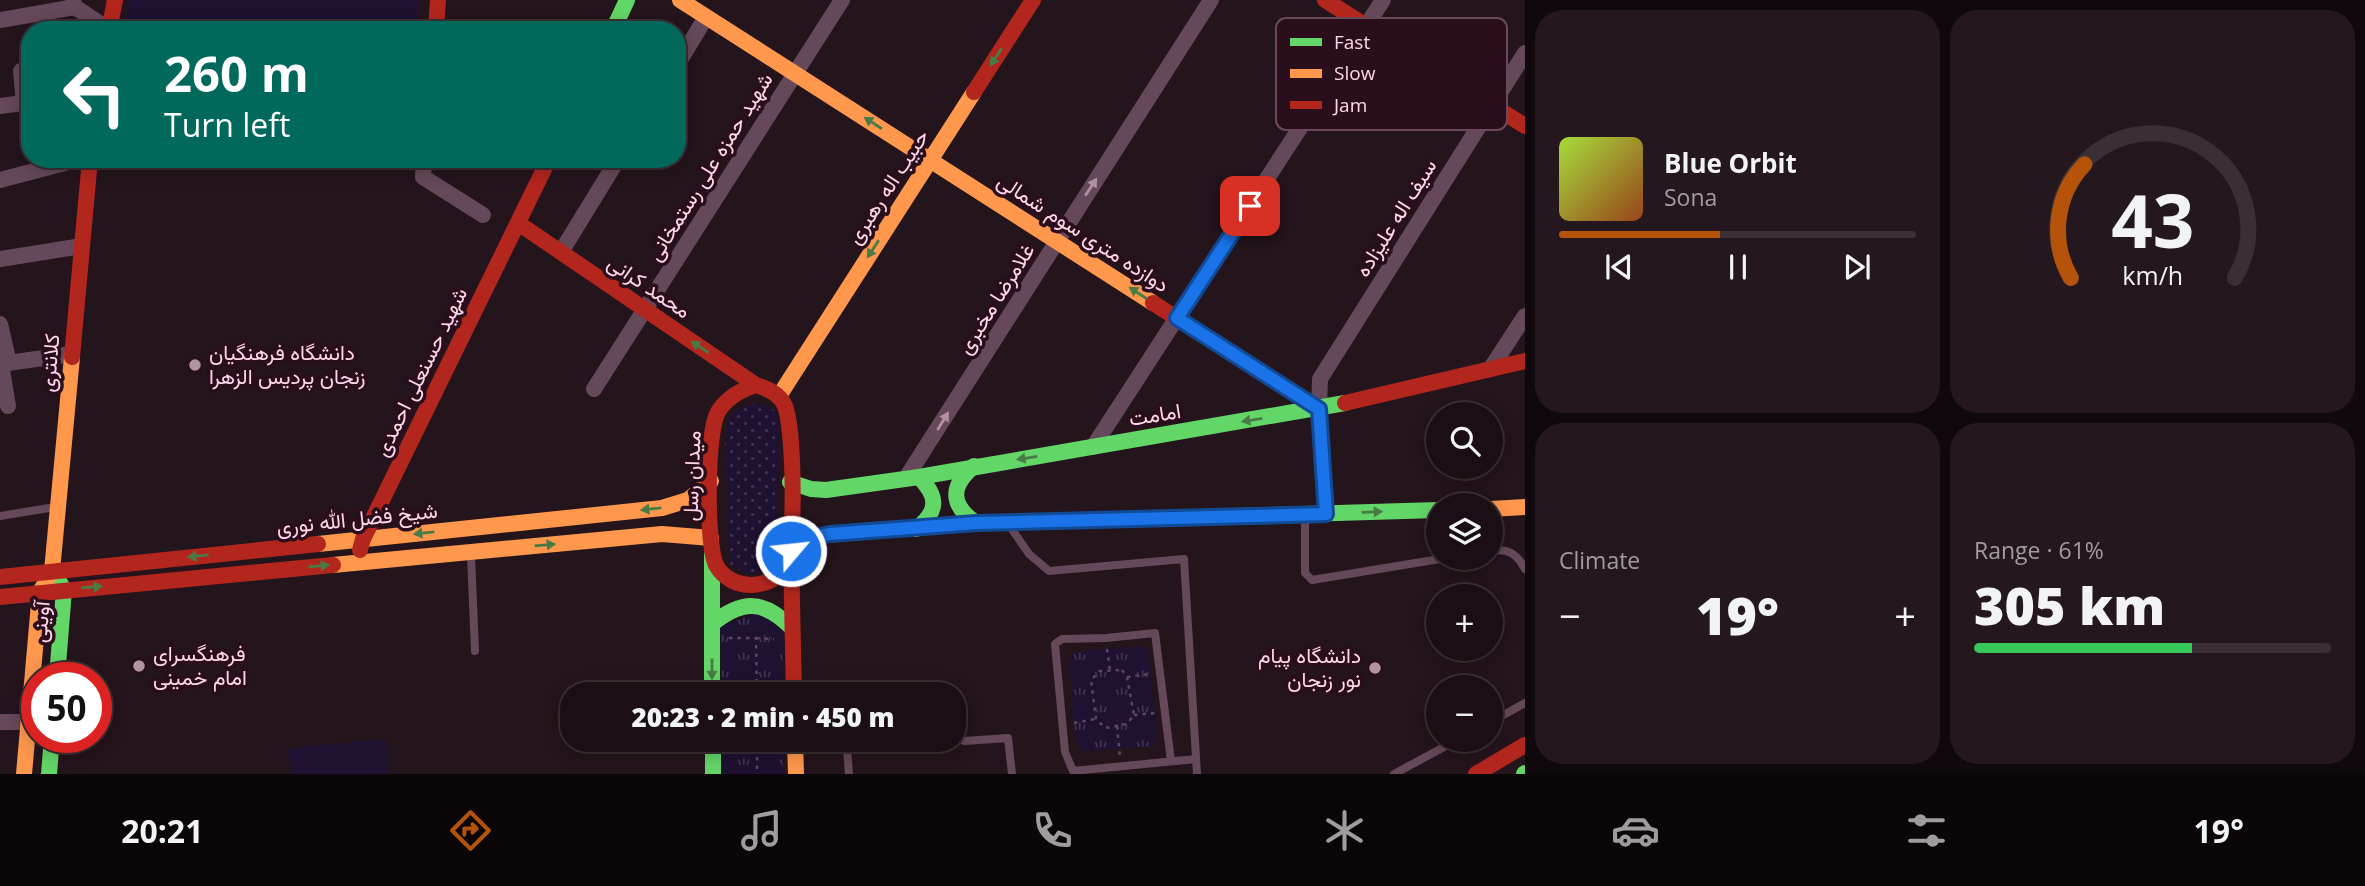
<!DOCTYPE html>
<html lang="en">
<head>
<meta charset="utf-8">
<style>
  body { margin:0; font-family:"Open Sans",Vazirmatn,sans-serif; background:#24181e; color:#f1f3f6; height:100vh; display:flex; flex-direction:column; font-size:26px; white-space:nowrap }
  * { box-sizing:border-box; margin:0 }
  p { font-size:23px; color:#a09ca0 }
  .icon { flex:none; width:38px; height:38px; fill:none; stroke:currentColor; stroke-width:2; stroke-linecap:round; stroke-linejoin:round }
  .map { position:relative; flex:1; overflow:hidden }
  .drawer { display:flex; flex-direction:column; gap:10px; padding:10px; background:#0f080c; width:840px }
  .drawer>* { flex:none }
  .top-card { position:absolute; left:21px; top:21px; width:665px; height:147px; border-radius:28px; box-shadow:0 4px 18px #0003,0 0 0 2px #392f34; background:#00695c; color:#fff; overflow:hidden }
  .controls { position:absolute; left:1426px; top:402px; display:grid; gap:14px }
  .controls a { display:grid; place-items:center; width:77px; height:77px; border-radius:50%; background:#1b0f15; box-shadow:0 4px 18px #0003,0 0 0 2px #392f34; font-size:35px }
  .speed { position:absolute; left:21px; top:662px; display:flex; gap:14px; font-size:35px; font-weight:700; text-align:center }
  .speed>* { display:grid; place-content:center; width:91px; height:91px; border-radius:50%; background:#1b0f15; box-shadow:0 4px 18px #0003,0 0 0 2px #392f34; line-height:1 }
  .speed .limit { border:10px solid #d22; background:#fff; color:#111 }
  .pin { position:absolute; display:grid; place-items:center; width:60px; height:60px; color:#fff; margin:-30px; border-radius:14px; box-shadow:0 4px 10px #0006 }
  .me { position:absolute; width:77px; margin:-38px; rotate:62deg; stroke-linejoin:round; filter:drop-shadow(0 0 5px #0008) }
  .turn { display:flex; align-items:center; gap:24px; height:147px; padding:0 28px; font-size:32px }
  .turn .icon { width:91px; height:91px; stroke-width:2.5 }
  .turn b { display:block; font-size:49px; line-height:60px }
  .big { font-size:52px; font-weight:800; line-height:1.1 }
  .drawer .card { flex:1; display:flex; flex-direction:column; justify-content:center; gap:10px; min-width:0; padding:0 24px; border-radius:28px; background:#24181e }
  .drawer .dial { align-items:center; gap:0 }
  .dial svg { height:182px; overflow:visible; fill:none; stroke:#392f34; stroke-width:7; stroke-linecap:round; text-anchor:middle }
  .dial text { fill:#f1f3f6; stroke:none }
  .song { display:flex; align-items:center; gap:21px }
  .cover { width:84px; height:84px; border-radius:10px; background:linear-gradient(135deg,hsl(80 70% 55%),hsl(20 70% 35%)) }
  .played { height:7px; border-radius:4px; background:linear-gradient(90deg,#b45309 45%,#392f34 45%) }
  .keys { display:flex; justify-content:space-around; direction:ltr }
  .heat { display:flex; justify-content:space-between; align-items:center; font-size:38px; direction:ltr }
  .charge { height:10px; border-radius:5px; background:linear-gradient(90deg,#34c759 61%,#392f34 0) }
  .drawer .tiles { flex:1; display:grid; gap:10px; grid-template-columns:repeat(2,1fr) }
  .trip { position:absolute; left:560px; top:682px; width:406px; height:70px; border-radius:28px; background:#1b0f15; box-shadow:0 4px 18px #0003,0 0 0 2px #392f34; font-weight:800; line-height:70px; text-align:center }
  .menu { display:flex; height:112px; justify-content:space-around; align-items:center; background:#0b0608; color:#a09ca0 }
  .menu .icon { width:49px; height:49px }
  .menu .active { color:#b45309 }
  .menu b { font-size:32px; color:#f1f3f6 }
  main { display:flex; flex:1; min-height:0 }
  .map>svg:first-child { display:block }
</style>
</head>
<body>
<main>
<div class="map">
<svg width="1525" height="774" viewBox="0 0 1525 774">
  <defs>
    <pattern id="grass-tufts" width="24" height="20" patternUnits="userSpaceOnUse" patternTransform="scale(1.75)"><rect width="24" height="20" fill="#1e1132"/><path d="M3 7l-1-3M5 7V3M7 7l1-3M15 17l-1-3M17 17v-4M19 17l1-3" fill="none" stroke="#403350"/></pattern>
    <pattern id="park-dots" width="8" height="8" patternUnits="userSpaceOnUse" patternTransform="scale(1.75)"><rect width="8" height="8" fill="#1e1132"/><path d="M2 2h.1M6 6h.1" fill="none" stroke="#403350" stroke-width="1.8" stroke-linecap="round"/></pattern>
  </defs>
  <rect width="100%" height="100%" fill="#24141c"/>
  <g fill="url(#grass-tufts)">
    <polygon points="757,613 783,630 782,695 722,695 720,626"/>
    <polygon points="1142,646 1147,649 1148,655 1157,737 1156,743 1152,746 1083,751 1076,741 1069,661 1075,652"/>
    <polygon points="722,740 782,740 783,774 722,774"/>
  </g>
  <path fill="url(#park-dots)" d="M754,403L766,405L776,412L779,424L778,554C769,578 747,579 729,563L725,435C730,413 732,411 754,403Z"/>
  <g fill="#1e1132">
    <polygon points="130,0 419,0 417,30 124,30"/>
    <polygon points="386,739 389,774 292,774 289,748"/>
  </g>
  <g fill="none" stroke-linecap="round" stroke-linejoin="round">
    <g stroke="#5d4563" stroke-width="2.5" stroke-dasharray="3.5 5" stroke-linecap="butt">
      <polyline points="729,638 756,638 757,695"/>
      <polyline points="756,638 774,639"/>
      <polyline points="1107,649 1110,670"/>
      <polygon points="1122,670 1127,677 1134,715 1127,724 1105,728 1096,719 1091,680 1100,671"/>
      <polyline points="1127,677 1149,674"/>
      <polyline points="1134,715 1155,713"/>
      <polyline points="1074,723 1095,719"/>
      <polyline points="1117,726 1120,757"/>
      <polyline points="757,740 757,774"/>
    </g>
    <g stroke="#654859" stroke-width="8">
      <polyline points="0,516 55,507"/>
      <polyline points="1305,517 1305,573 1312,580 1446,558"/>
      <polyline points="1009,525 1029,554 1049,571 1184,559 1197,774"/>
      <path d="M1491,551C1508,548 1517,554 1525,569"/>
      <polyline points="471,555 475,651"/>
      <polyline points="1491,722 1525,703"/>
      <polyline points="964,741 1008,738 1012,774"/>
      <polyline points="847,748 849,774"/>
      <polyline points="1171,761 1155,633 1106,638 1062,639 1055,644 1065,752 1073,771 1196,759"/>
      <polyline points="1394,774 1457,740"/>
    </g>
    <g stroke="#654859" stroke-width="16">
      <polyline points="73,0 75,7 109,30"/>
      <polyline points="0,20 75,7"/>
      <polyline points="677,65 706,17"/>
      <polyline points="21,71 24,103"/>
      <polyline points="0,106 30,102"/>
      <polyline points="424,159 423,177 483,215"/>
      <polyline points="0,180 80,159"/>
      <polyline points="561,252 618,159"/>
      <polyline points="0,259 82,246"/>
      <polyline points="0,324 9,363"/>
      <polyline points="0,364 72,354"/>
      <polyline points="1,364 8,406"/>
      <polyline points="1491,368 1525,316"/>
      <polyline points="594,389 842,0"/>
      <polyline points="1319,409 1320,379 1525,53"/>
      <polyline points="1093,447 1383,0"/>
      <polyline points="906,478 1211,0"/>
      <polyline points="0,722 29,722"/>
    </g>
    <g stroke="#63d668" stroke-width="16">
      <polyline points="613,30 627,0"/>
      <polyline points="1319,409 1326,514"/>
      <path d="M974,466C950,486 950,505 976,523"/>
      <polyline points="790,482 811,489 826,490 919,477 1345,403"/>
      <polyline points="1200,517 1438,510"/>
      <path d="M916,529C938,512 939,497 919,477"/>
      <polyline points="712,555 712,695"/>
      <path d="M712,624C743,599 764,600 792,628"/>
      <polyline points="57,677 64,590 58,579"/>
      <polyline points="713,740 713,774"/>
      <polyline points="49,774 52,737"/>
      <polyline points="1524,774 1525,773"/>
    </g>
    <g stroke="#ff974d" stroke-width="16">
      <polyline points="680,0 1153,303"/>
      <polyline points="779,396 974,92"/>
      <polyline points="1491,509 1525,507"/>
      <polyline points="318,544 662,508 688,500 711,481"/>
      <polyline points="333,565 662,534 711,538"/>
      <polyline points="795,740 796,774"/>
      <polyline points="24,774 40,592 52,571 72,357"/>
    </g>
    <g stroke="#b3261e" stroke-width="16">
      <polyline points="1325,0 1525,126"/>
      <polyline points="109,30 115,0"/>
      <polyline points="436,30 438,0"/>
      <polyline points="974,92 1033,0"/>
      <polyline points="518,223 756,385"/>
      <polyline points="1153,303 1319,409"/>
      <polyline points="72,357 90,159"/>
      <path d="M756,385C768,389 780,394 785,406C794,430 796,542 786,565C780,578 765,585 751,585C737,585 723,578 716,565C706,544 706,433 718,412C726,398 741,390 756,385Z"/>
      <polyline points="1345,403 1525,361"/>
      <polyline points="791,542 830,534 976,523 1200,517"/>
      <polyline points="360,550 363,539 549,159"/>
      <polyline points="791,554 794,695"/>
      <polyline points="0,577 318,544"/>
      <polyline points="0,597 333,565"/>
      <polyline points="1476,774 1525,745"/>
    </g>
  </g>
  <defs><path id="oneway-solid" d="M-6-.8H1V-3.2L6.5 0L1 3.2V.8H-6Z" transform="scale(1.75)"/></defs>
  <g fill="#497c45">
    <use href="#oneway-solid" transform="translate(996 57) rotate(123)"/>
    <use href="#oneway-solid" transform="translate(873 123) rotate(-147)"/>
    <use href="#oneway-solid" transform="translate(873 249) rotate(123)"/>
    <use href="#oneway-solid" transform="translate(1138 293) rotate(-147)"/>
    <use href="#oneway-solid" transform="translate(700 347) rotate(-146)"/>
    <use href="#oneway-solid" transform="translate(1252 420) rotate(171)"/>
    <use href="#oneway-solid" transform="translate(1027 458) rotate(171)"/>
    <use href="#oneway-solid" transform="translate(651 509) rotate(174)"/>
    <use href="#oneway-solid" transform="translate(1372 512) rotate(-2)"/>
    <use href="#oneway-solid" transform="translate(424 533) rotate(174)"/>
    <use href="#oneway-solid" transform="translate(545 545) rotate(-5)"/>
    <use href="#oneway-solid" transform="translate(198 556) rotate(174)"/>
    <use href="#oneway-solid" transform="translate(319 566) rotate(-5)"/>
    <use href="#oneway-solid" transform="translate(92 587) rotate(-5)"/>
    <use href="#oneway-solid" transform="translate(712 669) rotate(90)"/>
  </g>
  <g fill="#b290a2">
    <use href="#oneway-solid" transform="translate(1091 187) rotate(-57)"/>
    <use href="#oneway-solid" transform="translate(943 421) rotate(-58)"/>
  </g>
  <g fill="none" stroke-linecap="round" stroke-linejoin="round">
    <g stroke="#114b97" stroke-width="18">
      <polyline id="route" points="791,551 790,542 830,534 976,523 1326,514 1319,409 1177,318 1250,206"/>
    </g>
    <use href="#route" stroke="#1a73e8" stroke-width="12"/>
  </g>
  <g fill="#b293a3" stroke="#2a0e1b" stroke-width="2.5">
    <circle cx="195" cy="365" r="7"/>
    <circle cx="139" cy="666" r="7"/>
    <circle cx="1375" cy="668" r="7"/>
  </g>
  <g text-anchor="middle" stroke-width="7" stroke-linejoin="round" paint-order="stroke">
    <g font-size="21" fill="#ffd7ec" stroke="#2a0e1b">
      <text transform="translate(710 167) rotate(-58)" y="7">شهید حمزه علی رستمخانی</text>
      <text transform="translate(888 187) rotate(-57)" y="7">حبیب اله رهبری</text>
      <text transform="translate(1396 218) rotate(-58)" y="7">سیف اله علیزاده</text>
      <text transform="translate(1083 233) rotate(33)" y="7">دوازده متری سوم شمالی</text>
      <text transform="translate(649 287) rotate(34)" y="7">محمد کرانی</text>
      <text transform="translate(996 299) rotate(-58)" y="7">غلامرضا مخبری</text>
      <text transform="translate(50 363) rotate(-85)" y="7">کلانتری</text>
      <text transform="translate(421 372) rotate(-64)" y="7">شهید حسنعلی احمدی</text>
      <text transform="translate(1155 415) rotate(-9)" y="7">امامت</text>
      <text transform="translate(692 476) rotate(-88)" y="7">میدان رسل</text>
      <text transform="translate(357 519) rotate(-6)" y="7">شیخ فضل الله نوری</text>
      <text transform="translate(41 622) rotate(-85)" y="7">آوینی</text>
    </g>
    <g font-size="21" fill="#ffd7ec" stroke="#2a0e1b" text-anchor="start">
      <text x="209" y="360">دانشگاه فرهنگیان<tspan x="209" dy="24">زنجان پردیس الزهرا</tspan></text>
      <text x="153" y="661">فرهنگسرای<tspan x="153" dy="24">امام خمینی</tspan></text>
      <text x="1361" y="663" text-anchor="end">دانشگاه پیام<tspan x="1361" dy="24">نور زنجان</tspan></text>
    </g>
  </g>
  <rect x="1276" y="18" width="231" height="112" rx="10" fill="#2a0e1b" stroke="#6a4a5a" stroke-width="2"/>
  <rect x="1290" y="38" width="32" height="8" fill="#63d668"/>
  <rect x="1290" y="69" width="32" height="9" fill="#ff974d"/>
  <rect x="1290" y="101" width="32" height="8" fill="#b3261e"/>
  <g font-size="19" fill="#ffd7ec">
    <text x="1334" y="49">Fast</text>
    <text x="1334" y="80">Slow</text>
    <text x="1334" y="112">Jam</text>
  </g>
</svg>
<div class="controls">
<a><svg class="icon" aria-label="search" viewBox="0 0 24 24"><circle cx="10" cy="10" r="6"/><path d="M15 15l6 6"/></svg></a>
<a><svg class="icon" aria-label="layers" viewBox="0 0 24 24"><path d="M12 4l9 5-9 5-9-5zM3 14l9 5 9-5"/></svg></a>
<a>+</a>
<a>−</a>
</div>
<div class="speed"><div class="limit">50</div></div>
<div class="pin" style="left:1250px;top:206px;background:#d93025"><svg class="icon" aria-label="arrive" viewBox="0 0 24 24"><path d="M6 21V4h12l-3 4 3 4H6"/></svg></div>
<svg class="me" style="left:791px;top:551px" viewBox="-20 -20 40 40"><circle r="17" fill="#1a73e8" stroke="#fff" stroke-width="3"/><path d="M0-11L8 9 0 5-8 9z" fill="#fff"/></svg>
<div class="trip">20:23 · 2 min · 450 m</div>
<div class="top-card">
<div class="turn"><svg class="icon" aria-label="left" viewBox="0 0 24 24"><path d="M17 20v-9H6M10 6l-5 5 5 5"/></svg><div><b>260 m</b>Turn left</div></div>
</div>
</div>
<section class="drawer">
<div class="tiles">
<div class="card">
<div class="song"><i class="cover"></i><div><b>Blue Orbit</b><p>Sona</p></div></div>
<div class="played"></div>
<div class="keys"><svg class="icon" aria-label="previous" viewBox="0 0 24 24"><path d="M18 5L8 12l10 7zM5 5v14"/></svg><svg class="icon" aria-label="pause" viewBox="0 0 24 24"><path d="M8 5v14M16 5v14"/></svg><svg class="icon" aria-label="next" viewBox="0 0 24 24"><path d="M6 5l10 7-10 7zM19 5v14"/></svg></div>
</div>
<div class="card dial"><svg viewBox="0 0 100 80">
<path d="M14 69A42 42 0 1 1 86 69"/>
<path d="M14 69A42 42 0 0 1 20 19" stroke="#b45309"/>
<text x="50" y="56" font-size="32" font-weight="700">43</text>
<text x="50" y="72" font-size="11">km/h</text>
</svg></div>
<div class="card"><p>Climate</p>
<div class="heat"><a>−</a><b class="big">19°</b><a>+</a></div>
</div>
<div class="card"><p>Range · 61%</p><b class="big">305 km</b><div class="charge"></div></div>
</div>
</section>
</main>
<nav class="menu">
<b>20:21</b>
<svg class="icon active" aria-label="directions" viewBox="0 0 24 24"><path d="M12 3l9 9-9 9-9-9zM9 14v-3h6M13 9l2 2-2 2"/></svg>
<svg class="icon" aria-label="music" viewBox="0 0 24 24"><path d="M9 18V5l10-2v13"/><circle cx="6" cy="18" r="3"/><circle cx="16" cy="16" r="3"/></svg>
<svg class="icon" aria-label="phone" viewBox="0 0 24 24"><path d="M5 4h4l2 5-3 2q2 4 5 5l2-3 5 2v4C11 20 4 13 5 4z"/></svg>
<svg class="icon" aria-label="climate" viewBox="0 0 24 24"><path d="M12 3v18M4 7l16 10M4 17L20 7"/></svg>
<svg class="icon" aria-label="car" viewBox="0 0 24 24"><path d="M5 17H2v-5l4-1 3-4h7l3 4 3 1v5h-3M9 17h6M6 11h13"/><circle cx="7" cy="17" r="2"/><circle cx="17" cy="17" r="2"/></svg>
<svg class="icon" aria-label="filters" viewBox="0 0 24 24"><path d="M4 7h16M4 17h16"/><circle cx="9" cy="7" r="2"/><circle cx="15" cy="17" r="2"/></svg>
<b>19°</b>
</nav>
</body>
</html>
